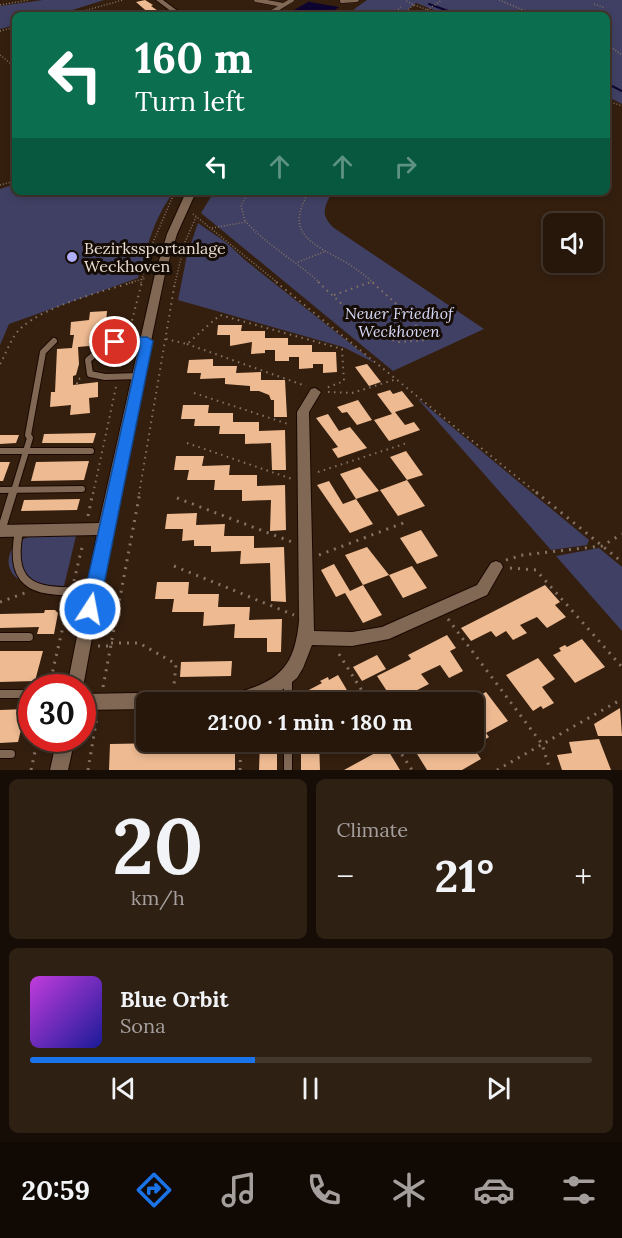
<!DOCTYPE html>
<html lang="en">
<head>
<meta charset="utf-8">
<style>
  body { margin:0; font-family:Lora,serif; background:#2f2014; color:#f1f3f6; height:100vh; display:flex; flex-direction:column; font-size:22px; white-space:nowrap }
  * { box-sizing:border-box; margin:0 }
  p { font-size:20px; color:#a49f9d }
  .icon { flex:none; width:33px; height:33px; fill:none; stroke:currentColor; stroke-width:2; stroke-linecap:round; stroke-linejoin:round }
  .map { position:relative; height:770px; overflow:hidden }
  .side { display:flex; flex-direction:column; gap:9px; padding:9px; background:#150d06; flex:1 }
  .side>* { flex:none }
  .guide { position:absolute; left:12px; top:12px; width:598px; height:183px; border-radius:9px; box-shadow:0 3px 9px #0003,0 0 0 2px #43362c; background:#0b6e4f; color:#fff; overflow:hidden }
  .buttons { position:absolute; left:543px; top:213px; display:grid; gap:12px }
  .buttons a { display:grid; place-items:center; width:60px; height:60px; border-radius:9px; background:#27170b; box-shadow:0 3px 9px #0003,0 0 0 2px #43362c; font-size:30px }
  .speed { position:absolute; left:18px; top:674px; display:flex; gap:12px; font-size:30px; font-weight:700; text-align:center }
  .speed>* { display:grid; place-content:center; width:78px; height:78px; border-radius:50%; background:#27170b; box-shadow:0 3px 9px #0003,0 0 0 2px #43362c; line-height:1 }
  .speed .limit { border:9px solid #d22; background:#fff; color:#111 }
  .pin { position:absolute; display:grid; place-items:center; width:51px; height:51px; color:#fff; margin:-26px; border:3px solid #fff; border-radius:50%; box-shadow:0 2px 6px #0007 }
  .me { position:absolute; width:66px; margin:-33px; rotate:11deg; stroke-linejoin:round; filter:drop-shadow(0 0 4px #0008) }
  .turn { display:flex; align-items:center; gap:21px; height:126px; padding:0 24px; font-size:27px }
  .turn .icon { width:78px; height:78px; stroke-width:2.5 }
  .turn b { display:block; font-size:42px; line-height:51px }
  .lanes { display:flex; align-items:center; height:57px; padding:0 24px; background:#0003; justify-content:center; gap:30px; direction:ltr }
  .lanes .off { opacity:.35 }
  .big { font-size:45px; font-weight:800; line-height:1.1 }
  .side .widget { flex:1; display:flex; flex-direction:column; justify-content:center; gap:9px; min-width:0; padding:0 21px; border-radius:9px; background:#2f2014 }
  .side .dial { align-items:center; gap:0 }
  .dial b { font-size:78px; line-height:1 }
  .song { display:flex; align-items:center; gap:18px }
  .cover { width:72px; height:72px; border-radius:9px; background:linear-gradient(135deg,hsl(290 70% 55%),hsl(240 70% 35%)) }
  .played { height:6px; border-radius:3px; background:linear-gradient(90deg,#1a73e8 40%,#43362c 40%) }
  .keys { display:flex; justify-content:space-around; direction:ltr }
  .heat { display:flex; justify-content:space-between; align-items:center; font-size:33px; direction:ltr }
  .side .tiles { flex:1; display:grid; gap:9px; grid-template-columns:1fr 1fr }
  .widget:last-child { grid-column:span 2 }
  .trip { position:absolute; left:136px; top:692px; width:348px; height:60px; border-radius:9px; background:#27170b; box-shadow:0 3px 9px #0003,0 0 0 2px #43362c; font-weight:800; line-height:60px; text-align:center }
  .tabs { display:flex; height:96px; justify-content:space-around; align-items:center; background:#100904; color:#a49f9d }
  .tabs .icon { width:42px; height:42px }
  .tabs .active { color:#1a73e8 }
  .tabs b { font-size:27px; color:#f1f3f6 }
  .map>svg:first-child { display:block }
</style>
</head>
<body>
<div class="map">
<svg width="622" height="770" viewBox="0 0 622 770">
  <rect width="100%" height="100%" fill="#341f0f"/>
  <g fill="#404064">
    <polygon points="43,0 104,0 57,15 15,15 15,25 0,29 0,6"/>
    <polygon points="367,0 622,0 622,104 608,97 608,15 447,15 416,3 401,15 346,15"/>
    <path d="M15,184V192H174C154,217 147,247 138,278L9,324L0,345V189Z"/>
    <path d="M214,192H332C324,208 320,215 334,228L484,329L393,371L201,213Z"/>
    <polygon points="198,223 227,243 245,260 375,363 343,347 178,300 187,255"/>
    <polygon points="417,398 589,540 587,545 551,550"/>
    <path d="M76,536L64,586C50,585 35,587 22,581C0,571 7,542 29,537C43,533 61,536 76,536Z"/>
    <polygon points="599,548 622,567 622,631 556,556"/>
  </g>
  <polygon fill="#0d052f" points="310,1 310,2 339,7 328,15 285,15"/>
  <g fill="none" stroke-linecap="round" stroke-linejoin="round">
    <g stroke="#0d052f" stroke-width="2">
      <polyline points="429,4 459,15"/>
      <polyline points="608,84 622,91"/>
    </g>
  </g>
  <g fill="#edba92">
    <polygon points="145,0 153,5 151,6 164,15 151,15 136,2"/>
    <polygon points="107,311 106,323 113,322 113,335 90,338 89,346 78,347 79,364 76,375 73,376 73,385 98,382 98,397 89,398 90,413 70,415 71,405 50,407 51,392 55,392 57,349 72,348 74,335 70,335 71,322 89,320 90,312"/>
    <polygon points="218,325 242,325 241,331 265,331 265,338 288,338 288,345 312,345 312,352 336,352 337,372 323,373 323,364 313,364 313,368 299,369 299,357 289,357 289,361 275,361 275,350 265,350 265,353 251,354 252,342 230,346 230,335 217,335"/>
    <polygon points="213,359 213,366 237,366 236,373 261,372 261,380 285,380 287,417 274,417 274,400 271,400 269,395 259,391 250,391 250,386 225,384 225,378 200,379 201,373 187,373 189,360"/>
    <polygon points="367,364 381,382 369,386 355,367"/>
    <polygon points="390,390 393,394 402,391 414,406 395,412 405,425 414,422 420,430 389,441 374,420 392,414 377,394"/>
    <polygon points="358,400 372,420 357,425 347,412 342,413 337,407"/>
    <polygon points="183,405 209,405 208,413 233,413 233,422 259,422 259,431 285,430 286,470 272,470 271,443 245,444 245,434 219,434 220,426 194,426 195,419 181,419"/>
    <polygon points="328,414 339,431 350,427 367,448 338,458 332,449 338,447 316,418"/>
    <polygon points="96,433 93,443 42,443 44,434"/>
    <polygon points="0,435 19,435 16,443 0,444"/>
    <polygon points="406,451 423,475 407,480 425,506 398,516 380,490 407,480 390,457"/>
    <polygon points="176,456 204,456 202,466 230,465 229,475 257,475 257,486 285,485 286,530 270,531 271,500 242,501 242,490 214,490 215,480 187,480 189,470 174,470"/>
    <polygon points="89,461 84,480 31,481 36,462"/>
    <polygon points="0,462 10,462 3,481 0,481"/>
    <polygon points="360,467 379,491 356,499 340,474"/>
    <polygon points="329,481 343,504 356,499 373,524 350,533 317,485"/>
    <polygon points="80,499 77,510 21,511 24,500"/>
    <polygon points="197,513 196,525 225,524 224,536 254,536 254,548 284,547 286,602 271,601 270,563 240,564 241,551 211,552 211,546 194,546 194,540 182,541 183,529 165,529 167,514"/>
    <polygon points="421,530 438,556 417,564 400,538"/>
    <polygon points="367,547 389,575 363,585 345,555"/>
    <polygon points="334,564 350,591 363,585 382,615 363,623 345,593 336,597 321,570"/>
    <polygon points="412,566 427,588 403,598 389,575"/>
    <polygon points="157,582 189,582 188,594 219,594 218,607 250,607 249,620 282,619 281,652 267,652 267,638 234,638 235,624 203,626 204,612 172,612 174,599 155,599"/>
    <polygon points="545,585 560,602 555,605 566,617 547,628 537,617 520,625 527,633 513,640 506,631 496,637 491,631 471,641 461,628"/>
    <polygon points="45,610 55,610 58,613 54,634 37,634 39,627 0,628 0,614 44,613"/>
    <polygon points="447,635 456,648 450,651 463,671 449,678 440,665 421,674 429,684 394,702 377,676 411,659 408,655"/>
    <polygon points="582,639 605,667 575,683 553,655 561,651 559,648 565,645 567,647"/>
    <polygon points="0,651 43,651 35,681 0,682"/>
    <polygon points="377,655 386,669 362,681 353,667"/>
    <polygon points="538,658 555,679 542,687 554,703 543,709 541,706 533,711 506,675"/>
    <polygon points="232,661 231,676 180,677 181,662"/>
    <polygon points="338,675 354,702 302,702 309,699 305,692 322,683 320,681 328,677 329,680"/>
    <polygon points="486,692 508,721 486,733 489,737 473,747 481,759 462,770 427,770 409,741 444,741 448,748 460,741 474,741 474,702 467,702"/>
    <polygon points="620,708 622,736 598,736 594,724"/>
    <polygon points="26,709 18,742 0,743 0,710"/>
    <polygon points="599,739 611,770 562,770 557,755 572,753 569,742"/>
    <polygon points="260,741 277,741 277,770 259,770"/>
    <polygon points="301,741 319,741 320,770 301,770"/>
    <polygon points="217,742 217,748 235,748 235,770 109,770 110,744"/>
    <polygon points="386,747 400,770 344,770"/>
  </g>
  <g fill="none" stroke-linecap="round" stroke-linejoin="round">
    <g stroke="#1a0800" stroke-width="5">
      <g id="lane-far2">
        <polyline points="256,0 283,5"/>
        <polyline points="342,1 357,0"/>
        <polyline points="267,15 292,0"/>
      </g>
    </g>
    <g stroke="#1a0800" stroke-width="8">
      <g id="lane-far1">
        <polyline points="139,376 105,377 90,374 88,360 95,354 95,349 105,343 146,341"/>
        <polyline points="0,451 91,451"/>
        <polyline points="0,490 82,489"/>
        <polyline points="13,494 30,438 28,435 43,352 54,341"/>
      </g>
    </g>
    <g stroke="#1a0800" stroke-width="10">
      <g id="lane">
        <polyline points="1,531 13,492"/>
        <path d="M19,531C7,594 42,592 93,591"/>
        <polyline points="0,637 29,637"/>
        <polyline points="288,679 288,702"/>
        <polyline points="0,694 29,694"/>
        <polyline points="288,741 288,770"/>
        <polyline points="0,754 11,754"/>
      </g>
    </g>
    <g stroke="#1a0800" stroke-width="2">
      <g id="street">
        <polygon points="156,0 163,0 183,15 176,15"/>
        <polygon points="186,192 196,192 177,234 165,274 112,529 83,687 82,689 82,687 67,687 97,535 0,537 0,525 99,523 155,274 167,234"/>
        <path d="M315,388L321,392L309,412L314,631L352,632L382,627L477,585L491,563L496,561L501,563L503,567L487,595L389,639L352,646L312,645L303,668L297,678L277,694L258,702H147V709L82,710V694L243,691C283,679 295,662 299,621L297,412L311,389Z"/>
        <polygon points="57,738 75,738 68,770 50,770"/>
      </g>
    </g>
    <g stroke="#847365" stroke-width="1.5" stroke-dasharray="1 2" stroke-linecap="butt">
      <polyline points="499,0 535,15"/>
      <polyline points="594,4 605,8"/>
      <polyline points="0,5 29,0"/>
      <polyline points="414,5 442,15"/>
      <polyline points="427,10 442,0"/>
      <polyline points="69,15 123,0"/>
      <polyline points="391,15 401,7"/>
      <polyline points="401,15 414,5 405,0"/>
      <polyline points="0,31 15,27"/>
      <polyline points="608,45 622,55"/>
      <polyline points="0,55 15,67"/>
      <polyline points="608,101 622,106"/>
      <polyline points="0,185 15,181"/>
      <polyline points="165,192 174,200"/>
      <path d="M309,192C283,235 314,244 347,263C357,269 365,276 374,283"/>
      <polyline points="193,214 278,283"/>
      <polyline points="245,221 241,205 249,192"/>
      <path d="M212,228L246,222C268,246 296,261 320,283"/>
      <polyline points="298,262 326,251"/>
      <polyline points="129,283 146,278"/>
      <polyline points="141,283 149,252 172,198"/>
      <polyline points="175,283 185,242 196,217"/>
      <polyline points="368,283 371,282"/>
    </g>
    <g stroke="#847365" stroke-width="2" stroke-dasharray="1.5 4.5" stroke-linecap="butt">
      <polyline points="276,282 538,494"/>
      <polyline points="318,282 374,334 399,342 428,340 404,311 372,282"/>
      <polyline points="334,295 371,282"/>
      <polyline points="129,332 142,282"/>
      <polyline points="166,339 187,344 220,315 342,349 344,381 326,388"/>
      <polyline points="187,344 306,386"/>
      <path d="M0,364C7,352 11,337 21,328C45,306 103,291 134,282"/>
      <polyline points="120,367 124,352"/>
      <polyline points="77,384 77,380 81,378"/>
      <polyline points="328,392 352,393 397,379"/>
      <polyline points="194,393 291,425"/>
      <polyline points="187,443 292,479"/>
      <polyline points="318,472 407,443"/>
      <polyline points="93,494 116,387"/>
      <polyline points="139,494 175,282"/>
    </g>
    <g stroke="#847365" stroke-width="3" stroke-dasharray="2 6" stroke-linecap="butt">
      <polyline points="536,492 622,562"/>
      <polyline points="177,498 292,542"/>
      <polyline points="88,516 93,492"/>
      <polyline points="319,555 406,522"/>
      <polyline points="506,560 523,555 602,546 622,534"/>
      <polyline points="174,566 294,615"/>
      <polyline points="510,568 536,570 622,667"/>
      <polyline points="74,581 83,543"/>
      <polyline points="0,602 25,593"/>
      <polyline points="448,619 542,744 550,770"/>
      <polyline points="111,643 139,643 176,664 174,685"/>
      <polyline points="98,646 110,646"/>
      <polyline points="339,654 369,702"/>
      <polyline points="49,687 69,601"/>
      <polyline points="103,687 140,492"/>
      <polyline points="393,741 412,770"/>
      <polyline points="31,770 38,738"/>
      <polyline points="88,770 97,717"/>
      <polyline points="240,770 241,741"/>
      <polyline points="497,770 622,699"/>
    </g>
    <use href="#lane-far2" stroke="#806855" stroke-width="4"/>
    <use href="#lane-far1" stroke="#806855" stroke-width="6"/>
    <use href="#lane" stroke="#806855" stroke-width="8"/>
    <use href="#street" fill="#806855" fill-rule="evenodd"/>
  </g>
  <polygon fill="#1a73e8" stroke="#114b97" stroke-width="1.5" points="147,337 153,341 99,609 96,615 90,617 84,615 81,609 140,346 115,346 108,342 115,338"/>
  <circle fill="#aeaefb" stroke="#150c05" stroke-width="2" cx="72" cy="257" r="6"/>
  <g text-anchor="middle" stroke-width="6" stroke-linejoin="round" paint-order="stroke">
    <g font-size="16" fill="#ebddd3" stroke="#150c05" text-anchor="start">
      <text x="84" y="254">Bezirkssportanlage<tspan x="84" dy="18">Weckhoven</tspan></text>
    </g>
    <g font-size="16" font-style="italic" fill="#d8dafa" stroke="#150c05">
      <text x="399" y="319">Neuer Friedhof<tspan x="399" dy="18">Weckhoven</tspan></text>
    </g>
  </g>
</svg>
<div class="buttons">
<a><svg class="icon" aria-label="sound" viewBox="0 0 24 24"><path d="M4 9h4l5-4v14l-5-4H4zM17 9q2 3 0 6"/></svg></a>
</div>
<div class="speed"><div class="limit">30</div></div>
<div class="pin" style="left:115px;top:342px;background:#d93025"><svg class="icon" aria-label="arrive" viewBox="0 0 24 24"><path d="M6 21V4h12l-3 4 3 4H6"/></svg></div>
<svg class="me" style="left:90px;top:609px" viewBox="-20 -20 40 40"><circle r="17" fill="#1a73e8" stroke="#fff" stroke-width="3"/><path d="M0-11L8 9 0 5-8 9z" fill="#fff"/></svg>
<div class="trip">21:00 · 1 min · 180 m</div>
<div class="guide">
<div class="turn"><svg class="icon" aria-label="left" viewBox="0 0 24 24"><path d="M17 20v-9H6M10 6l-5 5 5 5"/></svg><div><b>160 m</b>Turn left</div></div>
<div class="lanes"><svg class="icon" aria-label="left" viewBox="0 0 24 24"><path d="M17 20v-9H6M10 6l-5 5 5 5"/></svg><svg class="icon off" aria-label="ahead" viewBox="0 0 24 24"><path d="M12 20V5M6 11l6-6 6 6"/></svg><svg class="icon off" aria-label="ahead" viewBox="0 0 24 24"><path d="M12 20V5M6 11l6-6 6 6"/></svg><svg class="icon off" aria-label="right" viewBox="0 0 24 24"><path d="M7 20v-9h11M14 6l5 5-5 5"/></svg></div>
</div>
</div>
<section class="side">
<div class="tiles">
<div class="widget dial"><b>20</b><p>km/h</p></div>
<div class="widget"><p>Climate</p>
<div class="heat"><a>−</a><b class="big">21°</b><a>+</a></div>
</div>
<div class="widget">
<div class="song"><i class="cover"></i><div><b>Blue Orbit</b><p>Sona</p></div></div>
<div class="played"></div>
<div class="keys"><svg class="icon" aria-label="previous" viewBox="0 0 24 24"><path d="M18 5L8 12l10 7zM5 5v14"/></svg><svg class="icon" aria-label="pause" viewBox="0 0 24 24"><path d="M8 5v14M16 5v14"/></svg><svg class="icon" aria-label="next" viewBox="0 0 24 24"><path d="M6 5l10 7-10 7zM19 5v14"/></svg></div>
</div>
</div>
</section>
<nav class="tabs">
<b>20:59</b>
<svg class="icon active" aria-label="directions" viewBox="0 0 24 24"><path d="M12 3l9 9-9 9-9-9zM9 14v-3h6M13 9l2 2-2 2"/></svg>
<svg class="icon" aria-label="music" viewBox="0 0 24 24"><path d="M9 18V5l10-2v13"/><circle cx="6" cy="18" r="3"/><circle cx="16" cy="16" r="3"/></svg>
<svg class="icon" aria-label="phone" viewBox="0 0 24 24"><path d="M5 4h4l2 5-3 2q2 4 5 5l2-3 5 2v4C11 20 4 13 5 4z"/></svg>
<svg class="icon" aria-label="climate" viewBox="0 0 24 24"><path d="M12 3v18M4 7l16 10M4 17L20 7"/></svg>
<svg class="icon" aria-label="car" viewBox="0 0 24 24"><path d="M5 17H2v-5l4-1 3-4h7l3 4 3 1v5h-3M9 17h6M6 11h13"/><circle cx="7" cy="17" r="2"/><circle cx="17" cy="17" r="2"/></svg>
<svg class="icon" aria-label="filters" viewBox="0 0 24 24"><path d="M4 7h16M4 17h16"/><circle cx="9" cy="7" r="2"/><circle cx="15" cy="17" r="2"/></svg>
</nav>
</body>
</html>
